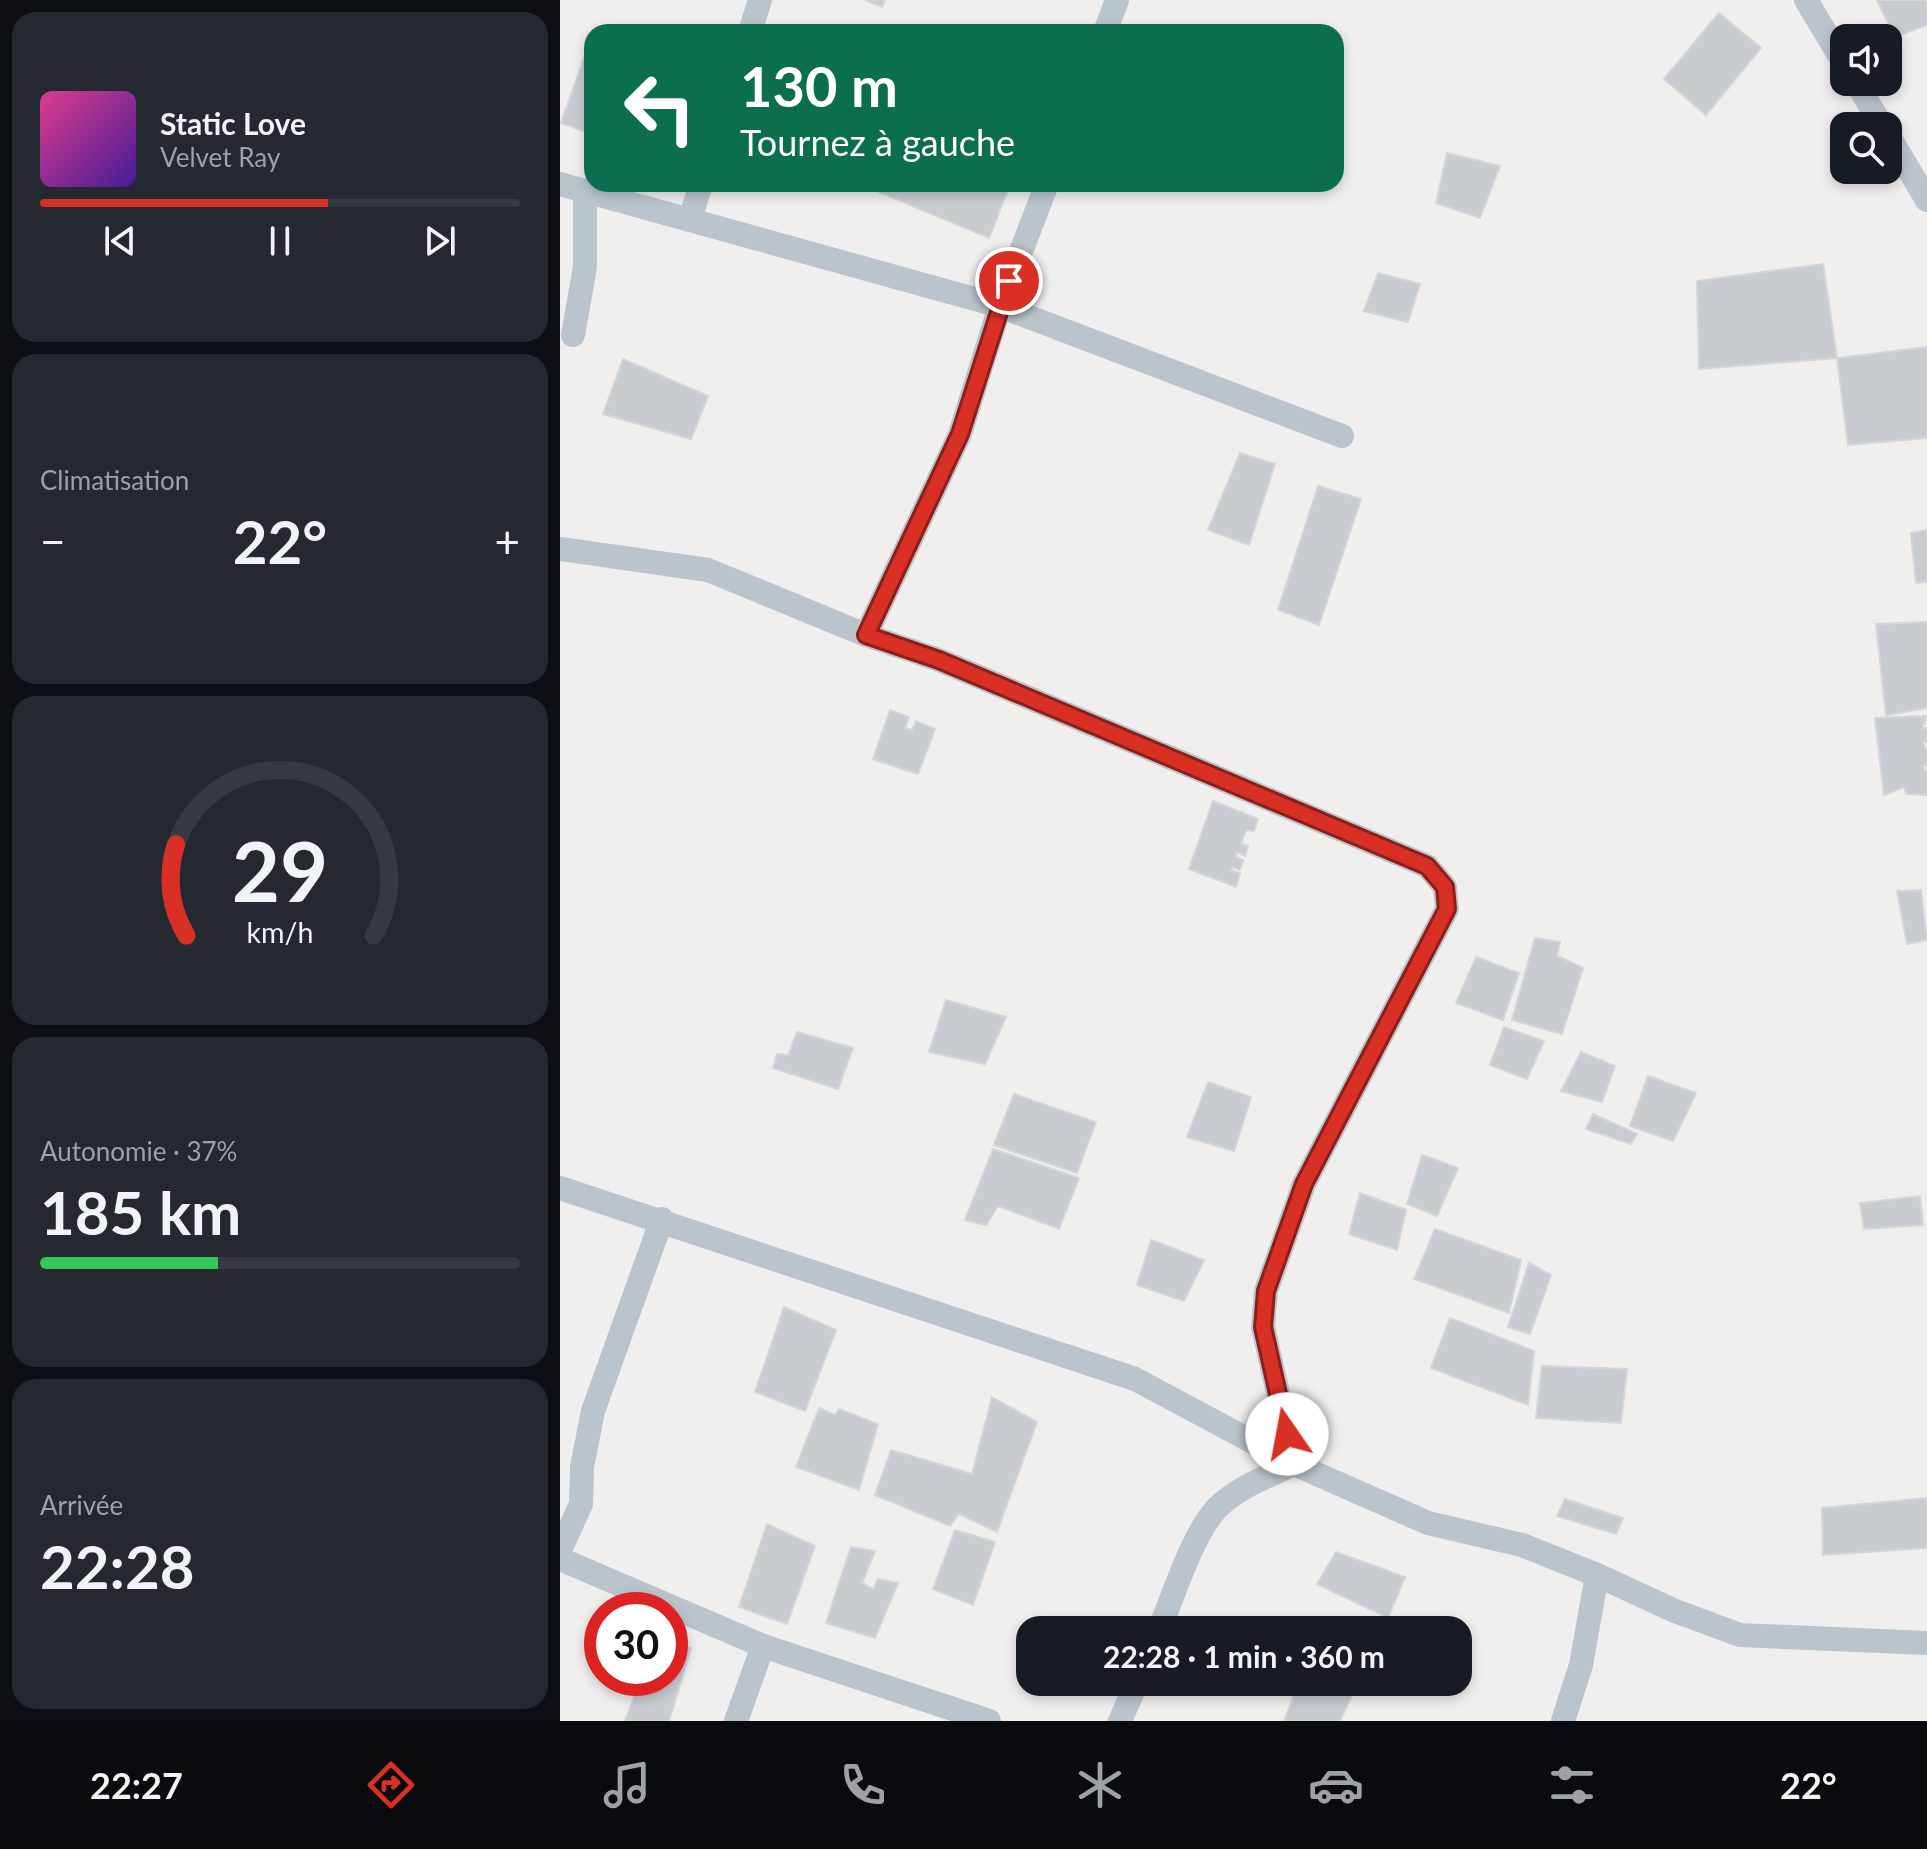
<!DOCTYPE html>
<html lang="fr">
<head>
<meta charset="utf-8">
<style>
  body { margin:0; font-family:Lato,sans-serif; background:#242831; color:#f1f3f6; height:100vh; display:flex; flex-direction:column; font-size:30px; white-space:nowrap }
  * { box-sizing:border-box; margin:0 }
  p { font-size:26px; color:#9ea1a6 }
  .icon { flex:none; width:44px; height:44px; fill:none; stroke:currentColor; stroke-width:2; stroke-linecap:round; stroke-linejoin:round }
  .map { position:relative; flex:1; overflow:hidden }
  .details { display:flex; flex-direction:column; gap:12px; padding:12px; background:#0d0f14; width:560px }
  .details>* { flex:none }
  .top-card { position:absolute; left:24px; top:24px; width:760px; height:168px; border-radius:24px; box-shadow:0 4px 12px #0003; background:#0b6e4f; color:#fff; overflow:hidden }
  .controls { position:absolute; left:1270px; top:24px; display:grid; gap:16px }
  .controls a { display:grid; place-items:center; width:72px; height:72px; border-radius:16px; background:#171b24; box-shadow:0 4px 12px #0003; font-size:40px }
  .speed { position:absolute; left:24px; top:1592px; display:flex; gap:16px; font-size:40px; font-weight:700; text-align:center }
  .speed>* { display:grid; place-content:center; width:104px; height:104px; border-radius:50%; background:#171b24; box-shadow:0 4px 12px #0003; line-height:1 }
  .speed .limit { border:12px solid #d22; background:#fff; color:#111 }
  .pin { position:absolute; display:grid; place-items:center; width:68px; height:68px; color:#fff; margin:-34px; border:4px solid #fff; border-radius:50%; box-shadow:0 2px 8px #0007 }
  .me { position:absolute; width:88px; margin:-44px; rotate:348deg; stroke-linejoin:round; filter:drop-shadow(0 0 6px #0008) }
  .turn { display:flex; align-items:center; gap:28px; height:168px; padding:0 24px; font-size:36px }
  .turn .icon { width:104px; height:104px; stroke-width:2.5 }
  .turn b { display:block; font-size:56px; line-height:68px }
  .big { font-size:60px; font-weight:700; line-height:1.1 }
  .details .card { flex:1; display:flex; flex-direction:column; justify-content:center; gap:12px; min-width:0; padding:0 28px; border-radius:24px; background:#242831 }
  .details .dial { align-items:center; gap:0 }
  .dial svg { height:208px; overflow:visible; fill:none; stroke:#363941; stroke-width:7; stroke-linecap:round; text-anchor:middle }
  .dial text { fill:#f1f3f6; stroke:none }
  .song { display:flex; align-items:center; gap:24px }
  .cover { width:96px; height:96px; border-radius:12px; background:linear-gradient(135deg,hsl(330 70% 55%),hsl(260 70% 35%)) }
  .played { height:8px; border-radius:4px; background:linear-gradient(90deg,#d93025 60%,#363941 60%) }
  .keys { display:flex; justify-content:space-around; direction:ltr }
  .heat { display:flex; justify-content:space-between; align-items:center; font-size:44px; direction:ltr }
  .charge { height:12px; border-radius:6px; background:linear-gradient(90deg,#34c759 37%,#363941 0) }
  .trip { position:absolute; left:456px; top:1616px; width:456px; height:80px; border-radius:24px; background:#171b24; box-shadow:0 4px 12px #0003; font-weight:700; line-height:80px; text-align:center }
  .dock { display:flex; height:128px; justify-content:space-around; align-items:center; background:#090b0e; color:#9ea1a6 }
  .dock .icon { width:56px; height:56px }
  .dock .selected { color:#d93025 }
  .dock b { font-size:36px; color:#f1f3f6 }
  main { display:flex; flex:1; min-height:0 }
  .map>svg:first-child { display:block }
</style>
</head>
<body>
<main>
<section class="details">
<div class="card">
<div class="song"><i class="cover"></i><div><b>Static Love</b><p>Velvet Ray</p></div></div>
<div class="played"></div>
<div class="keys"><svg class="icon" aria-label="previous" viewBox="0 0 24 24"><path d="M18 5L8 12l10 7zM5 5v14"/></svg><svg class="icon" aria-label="pause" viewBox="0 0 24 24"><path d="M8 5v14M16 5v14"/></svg><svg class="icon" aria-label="next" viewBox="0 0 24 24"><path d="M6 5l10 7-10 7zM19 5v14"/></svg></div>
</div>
<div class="card"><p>Climatisation</p>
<div class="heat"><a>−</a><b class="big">22°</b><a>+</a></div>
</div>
<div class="card dial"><svg viewBox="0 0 100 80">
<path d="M14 69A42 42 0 1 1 86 69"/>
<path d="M14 69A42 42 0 0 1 10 34" stroke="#d93025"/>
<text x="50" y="56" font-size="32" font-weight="700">29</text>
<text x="50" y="72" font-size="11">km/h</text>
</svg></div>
<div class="card"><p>Autonomie · 37%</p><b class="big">185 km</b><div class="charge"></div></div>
<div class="card"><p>Arrivée</p><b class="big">22:28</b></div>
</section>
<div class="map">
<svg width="1367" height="1721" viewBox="0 0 1367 1721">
  <rect width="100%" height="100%" fill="#f1eeee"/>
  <g fill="#c8ccd1" stroke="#d3d5d9" stroke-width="2">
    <polygon points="305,0 325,0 322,7"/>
    <polygon points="1317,0 1367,0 1367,25 1335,37"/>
    <polygon points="1159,13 1201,48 1146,115 1104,79"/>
    <polygon points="31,38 32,38 32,134 1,123"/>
    <polygon points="887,153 940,166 920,218 876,203"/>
    <polygon points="321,184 441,184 449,187 429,238 319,192"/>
    <polygon points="1263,264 1277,358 1139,369 1137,281"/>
    <polygon points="818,273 860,284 848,322 804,311"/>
    <polygon points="1367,347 1367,438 1288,445 1277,358"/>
    <polygon points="63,359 148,396 131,439 43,414"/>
    <polygon points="680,453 715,464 689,545 648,530"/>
    <polygon points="758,486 801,499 759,625 718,610"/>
    <polygon points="1367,530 1367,582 1356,583 1351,533"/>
    <polygon points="1367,622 1367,708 1326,715 1316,624"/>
    <polygon points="330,710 349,717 345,728 352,730 356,721 375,729 358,774 313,759"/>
    <polygon points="1367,716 1362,729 1367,728 1367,742 1363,742 1367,752 1367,765 1363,765 1367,773 1367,795 1347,794 1344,787 1324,795 1315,718"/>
    <polygon points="653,801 698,819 694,831 686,830 681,844 688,846 685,856 677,852 676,857 683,860 680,870 673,867 671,871 680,873 676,887 629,869"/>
    <polygon points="1361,890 1367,940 1347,944 1337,891"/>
    <polygon points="975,938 1000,942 997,956 1023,968 1002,1034 952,1020"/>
    <polygon points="916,957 959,973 943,1020 896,1003"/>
    <polygon points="386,1000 446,1017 425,1064 369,1052"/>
    <polygon points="944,1027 984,1041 967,1079 930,1065"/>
    <polygon points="237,1032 293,1048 278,1089 213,1068 217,1054 228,1055"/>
    <polygon points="1021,1052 1055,1066 1042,1102 1001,1091"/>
    <polygon points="1088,1076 1136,1093 1113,1141 1070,1126"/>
    <polygon points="648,1082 691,1097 674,1151 627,1137"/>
    <polygon points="454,1094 536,1122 517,1173 434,1145"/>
    <polygon points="1033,1114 1077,1134 1071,1144 1026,1129"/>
    <polygon points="433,1149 519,1178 499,1229 438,1206 426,1225 405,1220"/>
    <polygon points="862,1155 898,1168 877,1216 847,1204"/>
    <polygon points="800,1193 846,1210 837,1250 789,1234"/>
    <polygon points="1360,1196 1363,1225 1304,1229 1300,1203"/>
    <polygon points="875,1229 961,1260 949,1313 854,1279"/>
    <polygon points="591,1240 644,1260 624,1301 577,1285"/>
    <polygon points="969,1263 991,1275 970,1334 948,1327"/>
    <polygon points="224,1307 276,1330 245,1411 195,1392"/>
    <polygon points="890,1318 974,1351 968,1405 871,1368"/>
    <polygon points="982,1366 1067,1369 1061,1423 976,1418"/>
    <polygon points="432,1397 477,1422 437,1532 399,1514 390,1526 315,1495 331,1450 412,1474"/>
    <polygon points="259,1408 275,1415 279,1409 318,1424 299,1490 236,1467"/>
    <polygon points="1367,1498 1367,1548 1263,1555 1262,1508"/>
    <polygon points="1005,1499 1063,1518 1056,1534 997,1516"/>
    <polygon points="207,1524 255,1546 227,1624 179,1607"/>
    <polygon points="395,1530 435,1542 413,1605 373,1589"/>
    <polygon points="291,1547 315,1551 302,1583 313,1589 318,1579 338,1583 315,1638 266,1623"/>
    <polygon points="776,1552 845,1577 828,1618 757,1584"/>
    <polygon points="110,1639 131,1648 109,1721 65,1721 81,1678 110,1678"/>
    <polygon points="739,1682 754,1682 792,1695 780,1721 724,1721"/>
  </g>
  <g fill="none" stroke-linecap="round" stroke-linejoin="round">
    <g stroke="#bac4cb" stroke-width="24">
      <polyline points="1246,0 1284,63"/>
      <polyline points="190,32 200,0"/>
      <polyline points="545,32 557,0"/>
      <polyline points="1296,82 1322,126"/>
      <polyline points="1328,135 1367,200"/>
      <polyline points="0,184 440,306 782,436"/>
      <polyline points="130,219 141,184"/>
      <polyline points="13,335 25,267 25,192"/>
      <path d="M0,549L148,570L306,635L379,660L867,866L885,887L887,909L744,1184L706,1291L703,1327L734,1464C709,1476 678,1487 658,1507C632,1534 614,1595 599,1630"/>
      <polyline points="306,635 400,434 440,306 487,184"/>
      <polyline points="0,1188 575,1379 734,1464 868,1523 962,1545 1037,1575 1115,1611 1180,1635 1367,1643"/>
      <polyline points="0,1550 21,1504 22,1467 33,1411 102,1219"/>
      <polyline points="0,1559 203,1646 429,1721"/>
      <polyline points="176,1721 203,1646"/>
      <polyline points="560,1721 577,1682"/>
      <polyline points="1003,1721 1021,1665 1037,1575"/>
    </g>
  </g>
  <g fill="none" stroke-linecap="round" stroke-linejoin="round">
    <g stroke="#8d1f18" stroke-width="20">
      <polyline id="route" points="449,281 400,434 306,635 379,660 867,866 885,887 887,909 744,1184 706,1291 703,1327 727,1434"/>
    </g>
    <use href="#route" stroke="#d93025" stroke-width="14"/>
  </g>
</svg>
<div class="controls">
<a><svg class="icon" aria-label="sound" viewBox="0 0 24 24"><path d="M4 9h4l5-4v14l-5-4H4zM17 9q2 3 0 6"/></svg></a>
<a><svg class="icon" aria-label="search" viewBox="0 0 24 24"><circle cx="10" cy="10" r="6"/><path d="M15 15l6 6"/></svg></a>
</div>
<div class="speed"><div class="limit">30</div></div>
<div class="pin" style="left:449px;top:281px;background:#d93025"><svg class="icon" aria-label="arrive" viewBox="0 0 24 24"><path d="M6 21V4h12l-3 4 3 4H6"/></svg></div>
<svg class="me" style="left:727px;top:1434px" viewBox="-20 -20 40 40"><circle r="19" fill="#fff"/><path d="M0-13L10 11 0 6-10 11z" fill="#d93025"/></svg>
<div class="trip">22:28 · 1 min · 360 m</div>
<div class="top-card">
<div class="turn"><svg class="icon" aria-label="left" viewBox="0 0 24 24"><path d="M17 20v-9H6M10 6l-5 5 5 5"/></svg><div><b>130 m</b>Tournez à gauche</div></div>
</div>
</div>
</main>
<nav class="dock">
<b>22:27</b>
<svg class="icon selected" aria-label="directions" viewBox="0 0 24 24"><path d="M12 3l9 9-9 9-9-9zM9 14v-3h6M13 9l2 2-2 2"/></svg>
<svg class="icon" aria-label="music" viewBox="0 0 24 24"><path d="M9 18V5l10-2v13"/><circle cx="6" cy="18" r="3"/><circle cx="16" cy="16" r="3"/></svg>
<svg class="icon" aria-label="phone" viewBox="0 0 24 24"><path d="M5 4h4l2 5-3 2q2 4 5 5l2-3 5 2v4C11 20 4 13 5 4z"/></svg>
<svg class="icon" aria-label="climate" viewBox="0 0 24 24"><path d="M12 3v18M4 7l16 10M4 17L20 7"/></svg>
<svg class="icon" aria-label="car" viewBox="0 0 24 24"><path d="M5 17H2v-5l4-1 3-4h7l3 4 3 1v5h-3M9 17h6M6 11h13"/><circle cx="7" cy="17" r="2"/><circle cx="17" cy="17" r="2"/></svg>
<svg class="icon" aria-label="filters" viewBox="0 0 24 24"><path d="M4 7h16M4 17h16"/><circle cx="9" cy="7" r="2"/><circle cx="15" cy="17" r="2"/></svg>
<b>22°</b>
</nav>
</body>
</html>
